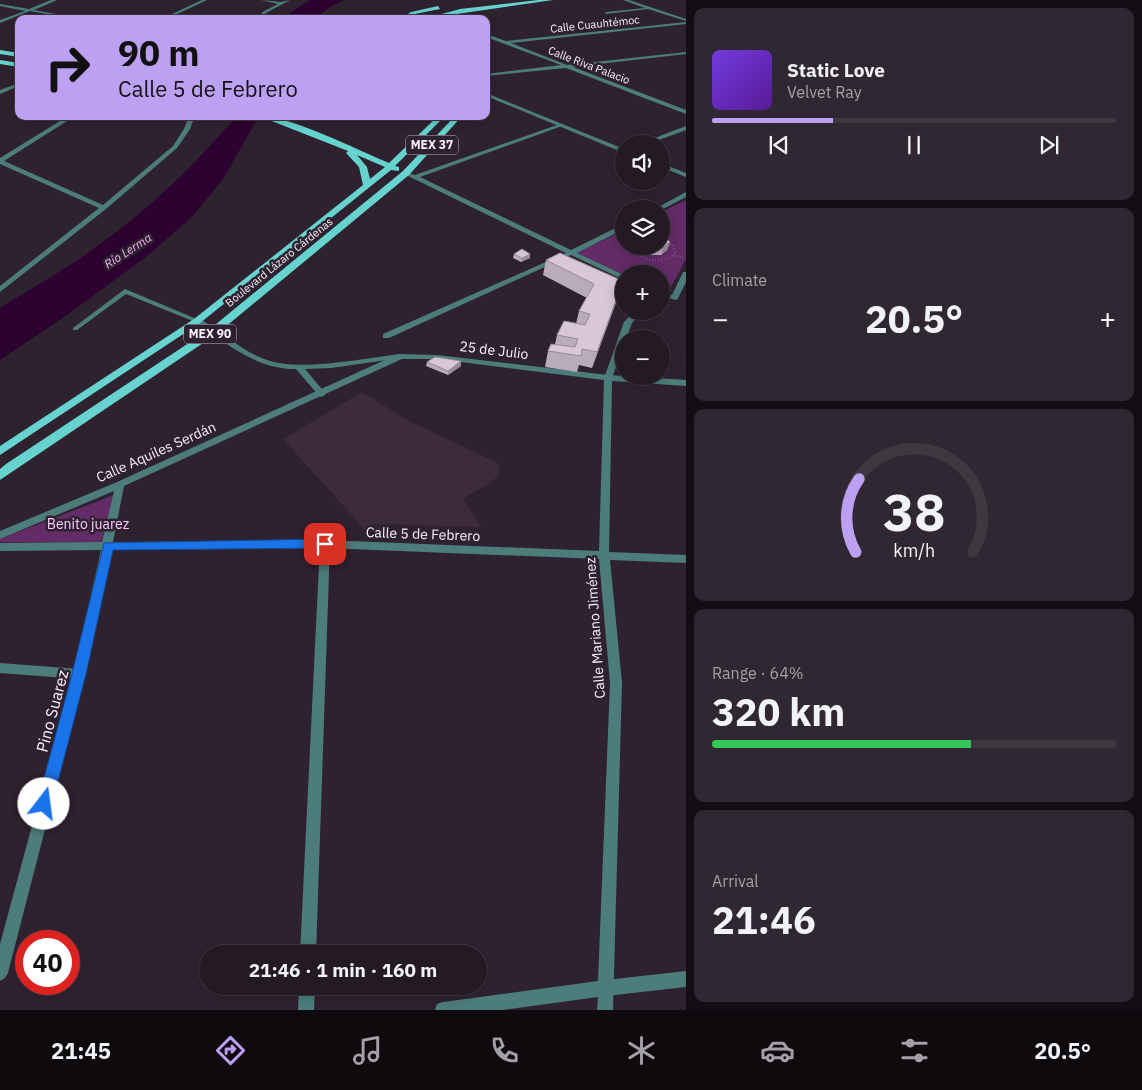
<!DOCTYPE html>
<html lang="en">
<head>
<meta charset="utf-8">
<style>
  body { margin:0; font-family:"IBM Plex Sans",sans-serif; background:#2f2731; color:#f1f3f6; height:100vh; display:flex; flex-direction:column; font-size:19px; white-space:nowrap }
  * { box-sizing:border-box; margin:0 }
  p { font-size:16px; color:#a3a1a6 }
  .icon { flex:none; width:28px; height:28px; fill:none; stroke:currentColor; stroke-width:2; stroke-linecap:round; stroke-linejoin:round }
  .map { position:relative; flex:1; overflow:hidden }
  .sheet { display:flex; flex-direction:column; gap:8px; padding:8px; background:#130e14; width:456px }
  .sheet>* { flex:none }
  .top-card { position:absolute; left:15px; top:15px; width:475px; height:105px; border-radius:10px; box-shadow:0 2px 12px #0003,0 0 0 1px #403841; background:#bca0f2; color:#111; overflow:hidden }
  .buttons { position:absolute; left:615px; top:135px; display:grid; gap:10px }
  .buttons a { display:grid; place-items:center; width:55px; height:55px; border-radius:50%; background:#231a24; box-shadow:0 2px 12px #0003,0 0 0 1px #403841; font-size:25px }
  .speed { position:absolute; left:15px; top:930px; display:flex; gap:10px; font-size:25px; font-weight:700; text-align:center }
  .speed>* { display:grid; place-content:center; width:65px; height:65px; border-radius:50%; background:#231a24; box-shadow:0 2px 12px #0003,0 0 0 1px #403841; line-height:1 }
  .speed .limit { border:8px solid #d22; background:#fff; color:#111 }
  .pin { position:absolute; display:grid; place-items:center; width:42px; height:42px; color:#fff; margin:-21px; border-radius:10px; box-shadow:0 2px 8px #0006 }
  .me { position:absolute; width:55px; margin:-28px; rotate:15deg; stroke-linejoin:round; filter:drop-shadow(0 0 4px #0008) }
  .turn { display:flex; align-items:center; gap:18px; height:105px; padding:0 20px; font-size:22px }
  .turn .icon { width:65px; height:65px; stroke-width:2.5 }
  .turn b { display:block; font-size:35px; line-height:42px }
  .big { font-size:38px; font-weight:700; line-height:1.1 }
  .sheet .card { flex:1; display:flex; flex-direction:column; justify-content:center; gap:8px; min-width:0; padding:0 18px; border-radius:10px; background:#2f2731 }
  .sheet .dial { align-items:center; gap:0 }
  .dial svg { height:130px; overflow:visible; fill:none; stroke:#403841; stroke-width:7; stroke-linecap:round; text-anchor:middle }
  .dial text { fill:#f1f3f6; stroke:none }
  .song { display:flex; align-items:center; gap:15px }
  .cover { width:60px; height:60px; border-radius:8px; background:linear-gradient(135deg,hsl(260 70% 55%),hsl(270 70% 35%)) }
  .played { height:5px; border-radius:2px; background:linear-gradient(90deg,#bca0f2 30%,#403841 30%) }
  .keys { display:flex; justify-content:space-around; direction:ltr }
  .heat { display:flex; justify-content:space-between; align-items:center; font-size:28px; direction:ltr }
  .charge { height:8px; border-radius:4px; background:linear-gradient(90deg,#34c759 64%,#403841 0) }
  .trip { position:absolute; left:199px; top:945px; width:288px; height:50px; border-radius:25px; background:#231a24; box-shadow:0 2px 12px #0003,0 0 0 1px #403841; font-weight:700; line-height:50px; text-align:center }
  .tabs { display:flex; height:80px; justify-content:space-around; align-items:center; background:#0e0a0e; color:#a3a1a6 }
  .tabs .icon { width:35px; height:35px }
  .tabs .selected { color:#bca0f2 }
  .tabs b { font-size:22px; color:#f1f3f6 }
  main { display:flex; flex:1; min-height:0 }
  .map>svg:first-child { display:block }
</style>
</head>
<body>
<main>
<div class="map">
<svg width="686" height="1010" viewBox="0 0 686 1010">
  <rect width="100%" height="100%" fill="#2f2230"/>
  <polygon fill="#3c2a3d" points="362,392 411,422 498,463 500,474 489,484 463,498 481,527 375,524 368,533 283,439"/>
  <g fill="#632b68">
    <polygon points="686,200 686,259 671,287 661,288 661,274 624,275 577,253 624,230 624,246 661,246 661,212"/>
    <polygon points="114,495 101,543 0,542 0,539"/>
  </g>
  <g fill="#2c0230">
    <polygon points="310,0 344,0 330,7 314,19 281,19"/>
    <path d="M237,116H259L223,179L192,217L147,256L67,315L0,360V308C33,287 69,268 100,244C151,208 196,163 237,116Z"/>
  </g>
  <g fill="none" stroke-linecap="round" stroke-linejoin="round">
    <g stroke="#7f7480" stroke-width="2.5" stroke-dasharray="0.5 2.5" stroke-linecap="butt">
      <path d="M630,246C640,261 662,266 676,253L673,246L661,240"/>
      <polyline points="674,256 686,258"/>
    </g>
    <polygon fill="#4c7d7b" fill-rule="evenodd" points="125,289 199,320 200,321 197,323 195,322 126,294 77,330 73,330 73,328"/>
    <g fill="#4c7d7b" fill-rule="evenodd">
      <polygon points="560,124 565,125 420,177 571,250 624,224 624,229 577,253 624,275 624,280 571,255 389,338 383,338 383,334 566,253 404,174 404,172 415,175"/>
      <polygon points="686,192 686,197 661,210 655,209"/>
      <polygon points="683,272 686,272 686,282 677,300 661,297 661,293 672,295"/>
      <polygon points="634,311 642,311 632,323 626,339 624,339 624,345 612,378 608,381 605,380 604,378 624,322"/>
      <polygon points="325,540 329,541 330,544 316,954 300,954 320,544 321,541"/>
      <polygon points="299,986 315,986 314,1010 298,1010"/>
    </g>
    <g fill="#4c7d7b" fill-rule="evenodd">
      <polygon points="51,0 57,0 34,10 83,19 72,19 30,11 0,23 0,20 25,11 0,6 0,4 29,9"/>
      <polygon points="202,0 207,0 167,19 161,19"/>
      <polygon points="261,0 281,2 290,0 266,13 260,19 255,19 264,11 278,4"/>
      <polygon points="623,0 629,0 686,19 686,21 648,9 605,14 606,12 645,8"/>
      <polygon points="431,15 440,18 440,19 430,17"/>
      <polygon points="686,22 686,24 511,43 567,65 686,52 686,54 573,67 686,110 686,114 566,68 486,76 486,74 561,65 486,37 486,34 506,41"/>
      <polygon points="68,116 75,116 4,161 103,205 173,146 184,129 189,116 195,116 190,129 177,148 106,209 0,292 0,286 99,208 0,164 0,158"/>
      <polygon points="686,126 686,130 648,144 639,144"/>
      <path d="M194,319H200L208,324C227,336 245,353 267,360C302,372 364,358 401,354L405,356L401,358L331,368L305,369L326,394L322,397L319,396L296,369C253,369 229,343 194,323Z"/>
      <polygon points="0,663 79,669 83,670 85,674 83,678 79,679 0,673"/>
      <polygon points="686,971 686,987 606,996 600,994 598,988 600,982 606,980"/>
    </g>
    <g fill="#4c7d7b" fill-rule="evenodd">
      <polygon points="19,83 19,86 0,94 0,90"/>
      <polygon points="486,93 624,149 624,153 486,96"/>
      <polygon points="661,163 686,173 686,177 661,167"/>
      <path d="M398,354L437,355L608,375L686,380V386L612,381L609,552L686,555V563L610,560L622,683L613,1010H597L598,997L502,1010H435L437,1004L443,1002L598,981L610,683L599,559L325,548L111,550L85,674L8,973L5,978L0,981V944L73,674L101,550L0,551V543L102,542L114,491L0,539V531L117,482ZM402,359H437L604,380L599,551L325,540L113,542L124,486Z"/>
    </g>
    <g fill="#66d3cf" fill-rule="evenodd">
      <polygon points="538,0 553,0 423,19 460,9"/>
      <polygon points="438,6 440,9 415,14 406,19 400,19 411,12"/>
      <polygon points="0,50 19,53 19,57 0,54"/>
      <polygon points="0,60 19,63 19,67 0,64"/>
      <path d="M259,116C292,116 357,150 389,163L438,116H445L395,166L399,167V171L391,170L200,323L0,455V446L194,319L363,185L359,167L346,153L348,151ZM357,155L385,167L370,179L367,167Z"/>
      <polygon points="455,116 462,116 409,175 218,333 0,480 0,469 6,464 210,329 403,171"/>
    </g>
  </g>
  <g fill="#baabbb">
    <polygon points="670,242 667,250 661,255 652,255 640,250 639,246 661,246"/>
    <polygon points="514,254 530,254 530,258 521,262 513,258"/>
    <polygon points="546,260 623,281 618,297 592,368 579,365 577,372 545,367 548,351 555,344 557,335 576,324 579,311 587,298 543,275"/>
    <polygon points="427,362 461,366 448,375 426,366"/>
  </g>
  <g fill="#978b98">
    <polygon points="670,242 667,250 661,255 663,247"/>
    <polygon points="530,254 530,258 521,262 522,258"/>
    <polygon points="623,281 618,297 592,368 597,352"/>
    <polygon points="461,361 461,366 448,375 448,371"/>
  </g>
  <g fill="#d8c7d9" stroke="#978b98">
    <polygon points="661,236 666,238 670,242 663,247 654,247 652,246 661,246"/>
    <polygon points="522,249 530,254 522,258 514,254"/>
    <polygon points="560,253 623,281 597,352 582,349 581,356 548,351 551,344 575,347 578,339 557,335 564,321 585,325 590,314 579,311 594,284 546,260"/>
    <polygon points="631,333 653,339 628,339"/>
    <polygon points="435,357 461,361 448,371 427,362"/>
  </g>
  <polygon fill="#1a73e8" stroke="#114b97" points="325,539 331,544 325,548 113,550 86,674 52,804 50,810 44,812 39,810 37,804 72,674 104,543"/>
  <g text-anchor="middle" stroke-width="5" stroke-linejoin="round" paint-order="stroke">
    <g font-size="11" fill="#faf1fb" stroke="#2f2230">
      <text transform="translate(595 24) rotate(-6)" y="4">Calle Cuauhtémoc</text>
      <text transform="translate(589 65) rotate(21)" y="4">Calle Riva Palacio</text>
      <text transform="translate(279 262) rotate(-39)" y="4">Boulevard Lázaro Cárdenas</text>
    </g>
    <g fill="#2f2230" stroke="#bdb3be" stroke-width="1">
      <rect x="406" y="135.5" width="52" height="19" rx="4"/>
      <rect x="184" y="324.5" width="52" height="19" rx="4"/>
    </g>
    <g font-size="12" font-weight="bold" fill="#faf1fb">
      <text x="432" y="149">MEX 37</text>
      <text x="210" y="338">MEX 90</text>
    </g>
    <g font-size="12" font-style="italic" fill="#f7b5fc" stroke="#2f2230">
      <text transform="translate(128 251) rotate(-33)" y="4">Río Lerma</text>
    </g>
    <g font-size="14" fill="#faf1fb" stroke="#2f2230">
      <text transform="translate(494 350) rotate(7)" y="5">25 de Julio</text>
      <text transform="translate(156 452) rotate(-24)" y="5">Calle Aquiles Serdán</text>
      <text transform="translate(423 534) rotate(2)" y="5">Calle 5 de Febrero</text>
      <text transform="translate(595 628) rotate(-94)" y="5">Calle Mariano Jiménez</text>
    </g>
    <g font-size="14" fill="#fbc9fe" stroke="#2f2230">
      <text x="88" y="529">Benito juarez</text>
    </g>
    <g font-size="16" fill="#faf1fb" stroke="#2f2230">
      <text transform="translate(52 711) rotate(-75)" y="6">Pino Suarez</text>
    </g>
  </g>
</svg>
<div class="buttons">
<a><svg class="icon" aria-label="sound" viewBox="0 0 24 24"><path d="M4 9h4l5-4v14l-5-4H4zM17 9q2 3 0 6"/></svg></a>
<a><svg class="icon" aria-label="layers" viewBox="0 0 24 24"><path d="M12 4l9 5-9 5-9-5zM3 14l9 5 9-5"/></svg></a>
<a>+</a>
<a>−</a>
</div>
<div class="speed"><div class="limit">40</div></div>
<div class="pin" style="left:325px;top:544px;background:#d93025"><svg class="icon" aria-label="arrive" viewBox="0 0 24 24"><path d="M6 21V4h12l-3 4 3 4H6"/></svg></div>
<svg class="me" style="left:44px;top:804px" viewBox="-20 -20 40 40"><circle r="19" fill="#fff"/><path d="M0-13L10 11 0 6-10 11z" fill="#1a73e8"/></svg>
<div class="trip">21:46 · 1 min · 160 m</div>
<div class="top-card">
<div class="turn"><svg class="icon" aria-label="right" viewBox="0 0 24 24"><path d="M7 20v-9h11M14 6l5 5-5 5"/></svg><div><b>90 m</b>Calle 5 de Febrero</div></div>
</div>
</div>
<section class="sheet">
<div class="card">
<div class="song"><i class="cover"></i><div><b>Static Love</b><p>Velvet Ray</p></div></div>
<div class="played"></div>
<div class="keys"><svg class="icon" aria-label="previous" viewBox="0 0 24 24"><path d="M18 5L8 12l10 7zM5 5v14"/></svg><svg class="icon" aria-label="pause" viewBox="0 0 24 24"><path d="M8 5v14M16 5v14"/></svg><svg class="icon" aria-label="next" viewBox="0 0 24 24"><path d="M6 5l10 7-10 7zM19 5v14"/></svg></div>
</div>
<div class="card"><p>Climate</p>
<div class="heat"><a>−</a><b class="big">20.5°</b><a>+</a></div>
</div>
<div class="card dial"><svg viewBox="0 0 100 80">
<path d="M14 69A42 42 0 1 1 86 69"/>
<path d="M14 69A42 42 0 0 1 16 24" stroke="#bca0f2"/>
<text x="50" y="56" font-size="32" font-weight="700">38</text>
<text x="50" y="72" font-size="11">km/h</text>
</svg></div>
<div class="card"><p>Range · 64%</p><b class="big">320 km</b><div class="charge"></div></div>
<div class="card"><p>Arrival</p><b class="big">21:46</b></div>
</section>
</main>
<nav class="tabs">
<b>21:45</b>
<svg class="icon selected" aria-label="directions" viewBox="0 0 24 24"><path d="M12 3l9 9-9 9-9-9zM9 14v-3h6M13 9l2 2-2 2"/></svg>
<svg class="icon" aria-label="music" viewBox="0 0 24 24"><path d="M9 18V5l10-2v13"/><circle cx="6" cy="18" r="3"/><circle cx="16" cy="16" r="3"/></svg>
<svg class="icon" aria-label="phone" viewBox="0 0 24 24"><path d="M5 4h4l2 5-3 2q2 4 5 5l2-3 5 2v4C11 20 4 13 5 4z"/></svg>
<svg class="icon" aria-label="climate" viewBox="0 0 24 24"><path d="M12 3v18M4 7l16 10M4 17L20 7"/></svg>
<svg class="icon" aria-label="car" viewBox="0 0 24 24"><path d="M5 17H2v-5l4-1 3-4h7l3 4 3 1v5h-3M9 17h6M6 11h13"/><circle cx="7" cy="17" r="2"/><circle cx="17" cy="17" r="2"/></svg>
<svg class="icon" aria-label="filters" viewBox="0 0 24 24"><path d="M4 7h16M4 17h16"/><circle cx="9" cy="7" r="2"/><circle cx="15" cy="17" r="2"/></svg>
<b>20.5°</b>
</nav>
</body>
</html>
